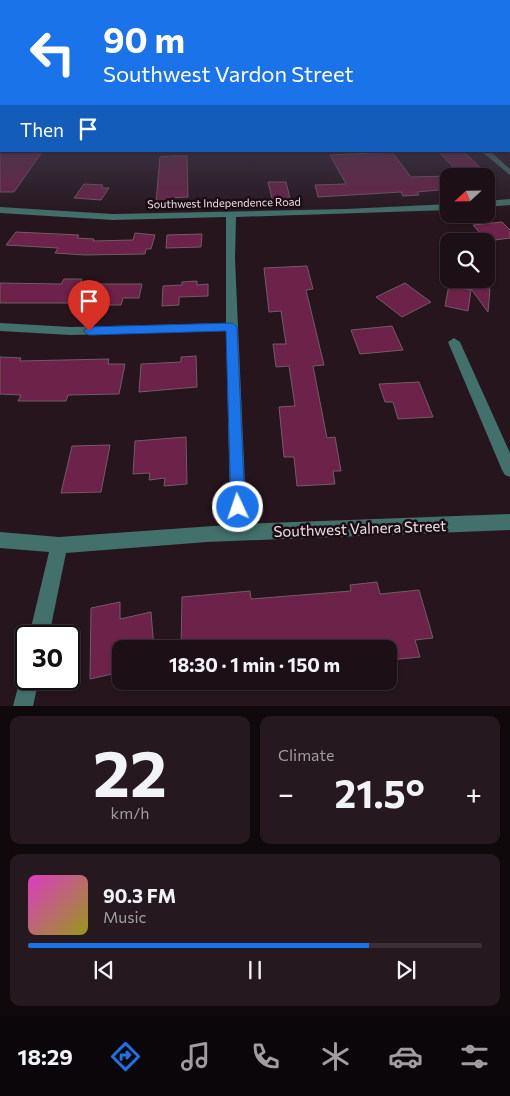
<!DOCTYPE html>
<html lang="en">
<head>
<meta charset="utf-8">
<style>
  body { margin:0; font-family:Commissioner,sans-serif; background:#25191f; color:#f1f3f6; height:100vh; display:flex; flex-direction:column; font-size:19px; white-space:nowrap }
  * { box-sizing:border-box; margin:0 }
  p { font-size:16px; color:#a09da1 }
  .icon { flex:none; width:28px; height:28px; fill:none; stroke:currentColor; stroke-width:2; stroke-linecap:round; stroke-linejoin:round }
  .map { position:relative; height:706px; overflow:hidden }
  .sheet { display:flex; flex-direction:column; gap:10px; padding:10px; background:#0f090c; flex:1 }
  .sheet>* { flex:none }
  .top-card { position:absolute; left:0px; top:0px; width:510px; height:152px; box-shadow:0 1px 4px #0004,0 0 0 1px #3a3035; background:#1a73e8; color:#fff; overflow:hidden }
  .needle { width:32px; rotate:248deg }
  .controls { position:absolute; left:440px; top:168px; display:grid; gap:10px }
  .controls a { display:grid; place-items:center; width:55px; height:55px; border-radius:10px; background:#1c1016; box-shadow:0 1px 4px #0004,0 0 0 1px #3a3035; font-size:25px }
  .speed { position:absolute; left:15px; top:625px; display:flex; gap:10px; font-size:25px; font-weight:700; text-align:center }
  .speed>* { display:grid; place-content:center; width:65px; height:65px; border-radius:50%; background:#1c1016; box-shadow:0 1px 4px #0004,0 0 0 1px #3a3035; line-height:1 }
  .speed .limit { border:2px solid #111; border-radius:8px; background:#fff; color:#111 }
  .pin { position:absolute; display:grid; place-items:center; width:42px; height:42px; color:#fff; margin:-51px -21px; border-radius:50% 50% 50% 0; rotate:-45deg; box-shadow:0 0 5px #0007 }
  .pin .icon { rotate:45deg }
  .me { position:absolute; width:55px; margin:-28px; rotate:357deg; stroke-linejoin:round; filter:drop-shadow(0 0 4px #0008) }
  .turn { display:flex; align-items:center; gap:18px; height:105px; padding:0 20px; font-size:22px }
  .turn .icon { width:65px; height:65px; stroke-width:2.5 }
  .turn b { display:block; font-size:35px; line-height:42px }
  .then { display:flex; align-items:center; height:48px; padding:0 20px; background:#0003; gap:10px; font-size:19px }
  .big { font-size:38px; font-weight:700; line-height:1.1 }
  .sheet .card { flex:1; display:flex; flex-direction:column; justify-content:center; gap:8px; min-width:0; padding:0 18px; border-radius:10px; background:#25191f }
  .sheet .dial { align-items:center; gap:0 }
  .dial b { font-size:65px; line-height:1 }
  .song { display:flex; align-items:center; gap:15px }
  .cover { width:60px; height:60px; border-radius:8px; background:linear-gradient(135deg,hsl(310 70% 55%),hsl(60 70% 35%)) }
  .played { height:5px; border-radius:2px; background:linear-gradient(90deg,#1a73e8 75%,#3a3035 75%) }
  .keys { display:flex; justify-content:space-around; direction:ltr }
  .heat { display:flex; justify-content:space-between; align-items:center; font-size:28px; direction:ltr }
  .sheet .tiles { flex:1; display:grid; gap:10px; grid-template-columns:1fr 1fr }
  .card:last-child { grid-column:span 2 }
  .trip { position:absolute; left:112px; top:640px; width:285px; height:50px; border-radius:10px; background:#1c1016; box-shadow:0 1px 4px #0004,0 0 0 1px #3a3035; font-weight:700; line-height:50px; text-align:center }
  .tabs { display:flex; height:80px; justify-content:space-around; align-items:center; background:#0b0609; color:#a09da1 }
  .tabs .icon { width:35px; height:35px }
  .tabs .current { color:#1a73e8 }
  .tabs b { font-size:22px; color:#f1f3f6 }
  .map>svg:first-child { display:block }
</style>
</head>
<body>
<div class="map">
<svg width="510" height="706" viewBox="0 0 510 706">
  <rect width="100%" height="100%" fill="#26151d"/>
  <g fill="#6d2249" stroke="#705c64">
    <polygon points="0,151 42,152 14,192 0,192"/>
    <polygon points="438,151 463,151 489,176 462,176"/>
    <polygon points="392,152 411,177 449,176 449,189 417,192 419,195 403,196 401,192 318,197 315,185 346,184 330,155"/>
    <polygon points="171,156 187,156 188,197 169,198 169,201 156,202 160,157"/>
    <polygon points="268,182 286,182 290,198 272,199"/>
    <polygon points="84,184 103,185 101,188 109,188 101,200 74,198"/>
    <polygon points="502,222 510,230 510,238 487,241 473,225"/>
    <polygon points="16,232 79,235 77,238 94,239 93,241 133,240 135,233 155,235 151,249 146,249 145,254 85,255 55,253 58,248 6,245"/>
    <polygon points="202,234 201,247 166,248 167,235"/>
    <polygon points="307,266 313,289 306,290 324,365 313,366 327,438 335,437 341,471 333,471 335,484 297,486 294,457 284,457 279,407 295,406 289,366 276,367 273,344 286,344 281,311 269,312 264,268"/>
    <polygon points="64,279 82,279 80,284 142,284 139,298 123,298 121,305 104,305 105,301 69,300 68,303 0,303 0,283 61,284"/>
    <polygon points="197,281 197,285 208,284 208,296 179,297 179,305 162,306 163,286 182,285 182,282"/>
    <polygon points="405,283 431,302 402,317 376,297"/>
    <polygon points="449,285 471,290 468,311 445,306"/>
    <polygon points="468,285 490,289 488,312"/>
    <polygon points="392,326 403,350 360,354 351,330"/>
    <polygon points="196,356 197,387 139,392 141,364 181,362 181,357"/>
    <polygon points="0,357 21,358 20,361 109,359 108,364 125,364 119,394 68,395 66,401 18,401 21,395 0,394"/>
    <polygon points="419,382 433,417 398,419 393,402 385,402 379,384"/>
    <polygon points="186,437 187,484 164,486 165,478 149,480 150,473 133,474 135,441"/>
    <polygon points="110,445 101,492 61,493 72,446"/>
    <polygon points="377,582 380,594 419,590 433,638 415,640 420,657 389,660 389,649 181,649 182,597 250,591 251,599 351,591 350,585"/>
    <polygon points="120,602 120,619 151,612 154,649 121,649 121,672 90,679 91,608"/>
  </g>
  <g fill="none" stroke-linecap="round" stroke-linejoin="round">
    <g fill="#42706a" fill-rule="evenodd">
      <rect x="509" y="124" width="1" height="4"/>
      <polygon points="481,151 490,151 510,169 510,175"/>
      <polygon points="510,199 510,205 486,207 486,201"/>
      <polygon points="449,204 449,210 236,217 235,259 246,507 244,524 510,514 510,530 207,542 66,553 49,636 29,636 49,552 0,548 0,532 59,537 227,525 230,507 226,331 71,335 0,331 0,323 71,327 226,323 226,217 113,220 0,213 0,207 113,214 346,209"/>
      <polygon points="454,338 460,342 510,453 510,477 505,475 502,470 448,342"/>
      <polygon points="26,670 26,679 39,679 33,706 13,706 22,672"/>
    </g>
  </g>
  <linearGradient id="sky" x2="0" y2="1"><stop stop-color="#150c10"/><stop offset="0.55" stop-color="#413b4c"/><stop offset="1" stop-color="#413b4c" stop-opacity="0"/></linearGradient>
  <rect width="510" height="218" fill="url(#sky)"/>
  <polygon fill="#1a73e8" stroke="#114b97" points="232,323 237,327 245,507 243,512 238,514 233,512 231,507 226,331 89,335 83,331 89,327"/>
  <g text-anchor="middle" stroke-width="5" stroke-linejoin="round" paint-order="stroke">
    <g font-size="11" fill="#ede1e5" stroke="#1c0c13">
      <text transform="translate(224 203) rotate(-1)" y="4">Southwest Independence Road</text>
    </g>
    <g font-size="15" fill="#ede1e5" stroke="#1c0c13">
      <text transform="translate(360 529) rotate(-2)" y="5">Southwest Valnera Street</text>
    </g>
  </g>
</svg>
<div class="controls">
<a><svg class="needle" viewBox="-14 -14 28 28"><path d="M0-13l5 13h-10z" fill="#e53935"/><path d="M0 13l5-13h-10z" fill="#a09da1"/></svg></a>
<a><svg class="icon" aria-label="search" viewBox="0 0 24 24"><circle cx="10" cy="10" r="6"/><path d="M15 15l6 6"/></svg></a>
</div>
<div class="speed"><div class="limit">30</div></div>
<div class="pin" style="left:89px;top:331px;background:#d93025"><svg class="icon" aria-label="arrive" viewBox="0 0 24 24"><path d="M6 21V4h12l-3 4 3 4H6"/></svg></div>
<svg class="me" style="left:238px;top:507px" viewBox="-20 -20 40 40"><circle r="17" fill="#1a73e8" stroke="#fff" stroke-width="3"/><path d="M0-11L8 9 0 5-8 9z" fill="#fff"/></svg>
<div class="trip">18:30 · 1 min · 150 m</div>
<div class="top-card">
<div class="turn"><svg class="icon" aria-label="left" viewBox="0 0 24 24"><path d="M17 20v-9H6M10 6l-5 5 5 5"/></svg><div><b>90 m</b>Southwest Vardon Street</div></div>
<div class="then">Then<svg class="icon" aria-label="arrive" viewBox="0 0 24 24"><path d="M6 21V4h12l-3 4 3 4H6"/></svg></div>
</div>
</div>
<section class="sheet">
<div class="tiles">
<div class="card dial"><b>22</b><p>km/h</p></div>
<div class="card"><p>Climate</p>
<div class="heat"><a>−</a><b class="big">21.5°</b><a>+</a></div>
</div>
<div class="card">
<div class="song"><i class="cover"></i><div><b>90.3 FM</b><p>Music</p></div></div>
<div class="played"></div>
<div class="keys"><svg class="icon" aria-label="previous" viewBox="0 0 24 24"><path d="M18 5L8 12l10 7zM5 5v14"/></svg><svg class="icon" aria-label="pause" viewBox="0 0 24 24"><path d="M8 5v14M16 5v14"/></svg><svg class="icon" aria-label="next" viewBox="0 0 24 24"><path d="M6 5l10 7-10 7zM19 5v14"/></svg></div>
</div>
</div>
</section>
<nav class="tabs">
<b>18:29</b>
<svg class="icon current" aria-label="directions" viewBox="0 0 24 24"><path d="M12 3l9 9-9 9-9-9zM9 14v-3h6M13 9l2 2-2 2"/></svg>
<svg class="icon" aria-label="music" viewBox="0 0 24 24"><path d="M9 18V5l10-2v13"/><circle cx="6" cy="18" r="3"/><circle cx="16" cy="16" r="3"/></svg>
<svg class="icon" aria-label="phone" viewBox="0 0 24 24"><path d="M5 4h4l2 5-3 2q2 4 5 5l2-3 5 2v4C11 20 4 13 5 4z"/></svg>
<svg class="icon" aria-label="climate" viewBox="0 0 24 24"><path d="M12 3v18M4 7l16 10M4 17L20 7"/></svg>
<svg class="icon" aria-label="car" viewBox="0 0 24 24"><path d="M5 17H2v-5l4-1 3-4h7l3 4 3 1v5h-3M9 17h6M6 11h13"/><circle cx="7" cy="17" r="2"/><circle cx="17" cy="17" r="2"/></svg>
<svg class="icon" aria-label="filters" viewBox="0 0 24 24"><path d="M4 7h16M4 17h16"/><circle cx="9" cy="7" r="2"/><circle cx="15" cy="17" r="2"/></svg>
</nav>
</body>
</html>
